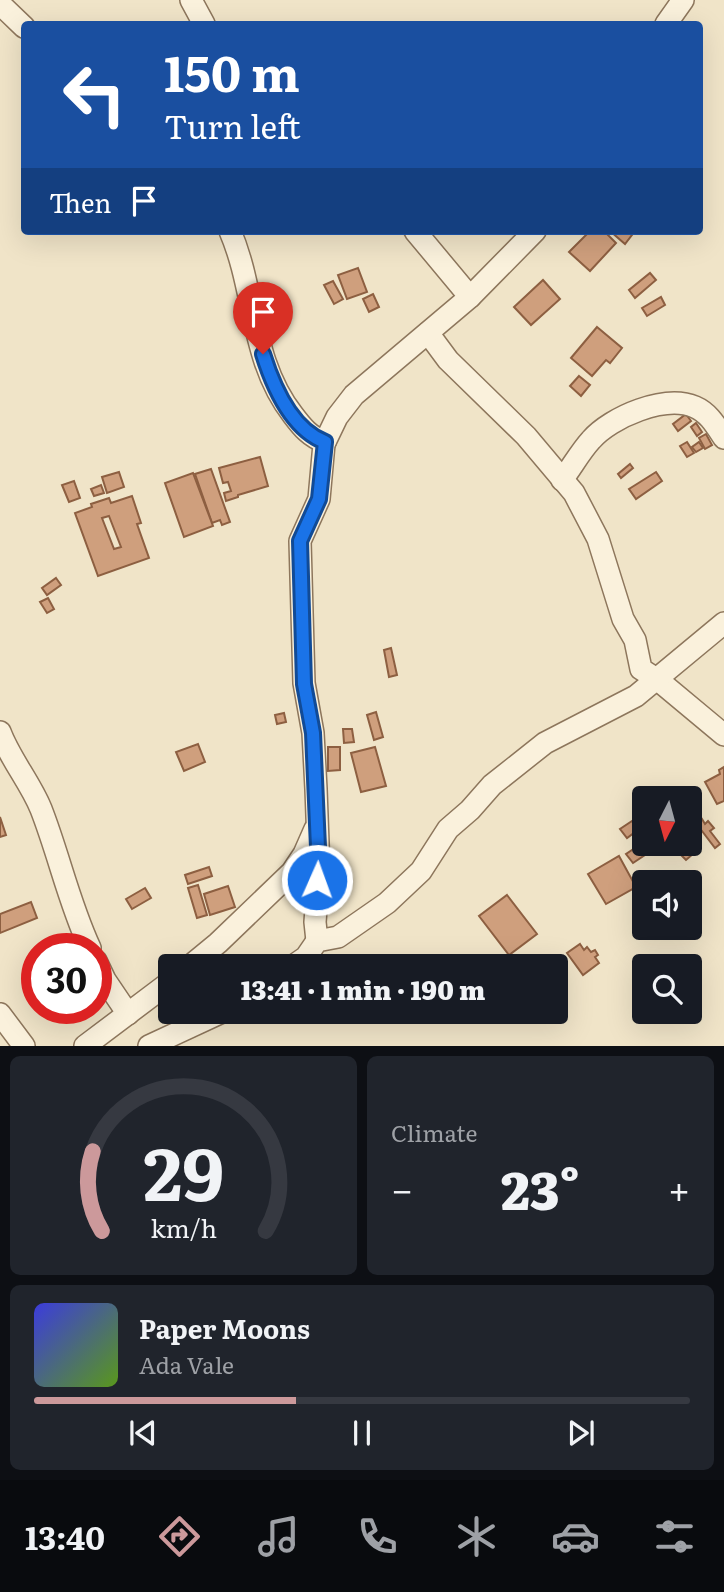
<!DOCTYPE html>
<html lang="en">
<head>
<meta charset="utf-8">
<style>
  body { margin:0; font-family:Literata,serif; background:#20242c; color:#f1f3f6; height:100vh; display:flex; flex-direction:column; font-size:26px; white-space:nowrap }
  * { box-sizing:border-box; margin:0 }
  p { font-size:23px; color:#9ea1a6 }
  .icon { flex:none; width:38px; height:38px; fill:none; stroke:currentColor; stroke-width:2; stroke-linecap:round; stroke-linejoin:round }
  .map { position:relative; height:1046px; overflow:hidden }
  .details { display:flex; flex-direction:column; gap:10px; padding:10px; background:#0d0f14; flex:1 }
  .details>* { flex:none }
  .top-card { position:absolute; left:21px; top:21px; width:682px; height:214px; border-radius:7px; box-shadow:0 7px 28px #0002; background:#1a4fa0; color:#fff; overflow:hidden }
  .needle { width:46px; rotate:186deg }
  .tools { position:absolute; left:632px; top:786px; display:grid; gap:14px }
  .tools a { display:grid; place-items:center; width:70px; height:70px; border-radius:7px; background:#171b24; box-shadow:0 7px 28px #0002; font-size:35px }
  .speed { position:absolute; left:21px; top:933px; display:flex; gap:14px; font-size:35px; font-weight:700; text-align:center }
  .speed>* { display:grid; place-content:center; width:91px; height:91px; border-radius:50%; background:#171b24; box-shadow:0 7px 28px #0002; line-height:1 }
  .speed .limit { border:10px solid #d22; background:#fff; color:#111 }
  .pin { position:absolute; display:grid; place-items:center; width:60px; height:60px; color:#fff; margin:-72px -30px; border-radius:50% 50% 50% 0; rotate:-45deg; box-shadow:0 0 7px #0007 }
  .pin .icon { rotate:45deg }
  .me { position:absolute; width:77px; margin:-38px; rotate:2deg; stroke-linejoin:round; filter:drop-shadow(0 0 5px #0008) }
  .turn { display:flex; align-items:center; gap:24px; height:147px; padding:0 28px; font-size:32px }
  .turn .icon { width:91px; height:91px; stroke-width:2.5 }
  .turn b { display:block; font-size:49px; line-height:60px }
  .then { display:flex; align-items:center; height:66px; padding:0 28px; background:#0003; gap:14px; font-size:26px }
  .big { font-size:52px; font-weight:800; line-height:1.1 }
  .details .tile { flex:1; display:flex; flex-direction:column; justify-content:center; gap:10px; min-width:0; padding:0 24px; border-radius:10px; background:#20242c }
  .details .dial { align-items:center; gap:0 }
  .dial svg { height:182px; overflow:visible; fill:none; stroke:#363941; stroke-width:7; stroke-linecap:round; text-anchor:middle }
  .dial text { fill:#f1f3f6; stroke:none }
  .song { display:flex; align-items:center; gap:21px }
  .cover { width:84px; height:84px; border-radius:10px; background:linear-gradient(135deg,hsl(240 70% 55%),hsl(90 70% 35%)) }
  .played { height:7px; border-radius:4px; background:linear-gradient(90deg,#cc999b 40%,#363941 40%) }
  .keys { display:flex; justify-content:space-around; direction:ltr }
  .heat { display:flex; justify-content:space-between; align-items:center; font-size:38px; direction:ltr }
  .details .tiles { flex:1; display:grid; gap:10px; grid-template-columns:1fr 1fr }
  .tile:last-child { grid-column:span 2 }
  .trip { position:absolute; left:158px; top:954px; width:410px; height:70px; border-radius:7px; background:#171b24; box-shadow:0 7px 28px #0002; font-weight:800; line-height:70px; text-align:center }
  .menu { display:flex; height:112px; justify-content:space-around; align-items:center; background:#090b0e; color:#9ea1a6 }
  .menu .icon { width:49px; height:49px }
  .menu .active { color:#cc999b }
  .menu b { font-size:32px; color:#f1f3f6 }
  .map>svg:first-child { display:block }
</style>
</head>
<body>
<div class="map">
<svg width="724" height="1046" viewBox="0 0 724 1046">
  <rect width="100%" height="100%" fill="#f0e4c8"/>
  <g fill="#cf9f7d" stroke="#8d5f41" stroke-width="2" fill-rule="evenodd">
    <polygon points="590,231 604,231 616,243 590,271 569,252"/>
    <polygon points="610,231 635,231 625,244"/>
    <polygon points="358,268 367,292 347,299 338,275"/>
    <polygon points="650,273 656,280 635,298 629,290"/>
    <polygon points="543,280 560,299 531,325 514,307"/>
    <polygon points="333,281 343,299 334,304 324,285"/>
    <polygon points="373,294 379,307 369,312 363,299"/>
    <polygon points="661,297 665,305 647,316 642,308"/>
    <polygon points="597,327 622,348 610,363 606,360 592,376 571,358"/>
    <polygon points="579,376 590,385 581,396 570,386"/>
    <polygon points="686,414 691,421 678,431 673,424"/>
    <polygon points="696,423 702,432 697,436 691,427"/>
    <polygon points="706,434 712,445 705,449 699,438"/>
    <polygon points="687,442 694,453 687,457 680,446"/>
    <polygon points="699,442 703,448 696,452 692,447"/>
    <polygon points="260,457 268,486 238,495 238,497 226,501 224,493 231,491 228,482 223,483 219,468"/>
    <polygon points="630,464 633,468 621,478 618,474"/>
    <polygon points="211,469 230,522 222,525 220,520 212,523 195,474"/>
    <polygon points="119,472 124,487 107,493 102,477"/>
    <polygon points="656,472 662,481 636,499 629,489"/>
    <polygon points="193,473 213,526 184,537 165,483"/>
    <polygon points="74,481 80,498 69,502 62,485"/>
    <polygon points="101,485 104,493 94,496 91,489"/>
    <path d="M132,496L141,523L137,524L149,558L98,576L75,513L92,507L91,504L109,498L111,503ZM109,516L121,547L114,549L102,518Z"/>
    <polygon points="56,578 61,585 47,595 42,588"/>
    <polygon points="48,598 54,609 47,613 40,602"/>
    <polygon points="391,648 397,675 389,677 384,650"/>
    <polygon points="376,712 383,737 374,740 367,715"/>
    <polygon points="284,713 286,722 277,724 275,715"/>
    <polygon points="343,729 352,729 354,742 344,743"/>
    <polygon points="198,744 205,762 184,771 176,752"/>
    <polygon points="328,747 340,747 340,770 328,771"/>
    <polygon points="375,747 386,786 361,792 351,753"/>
    <polygon points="724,767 724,801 717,804 705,782 720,774 719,770"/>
    <polygon points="0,817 6,835 0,837"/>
    <polygon points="702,819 705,824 708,821 714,828 710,831 720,844 715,848 702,831 693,837 695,839 690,843 690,829"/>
    <polygon points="642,820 644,838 638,830 627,838 620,829 632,821 635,824"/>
    <polygon points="644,842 651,851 633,863 626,854"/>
    <polygon points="686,846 693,854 686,860 679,853"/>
    <polygon points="619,856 636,887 606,904 588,874"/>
    <polygon points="209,867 212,876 188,884 185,875"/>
    <polygon points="198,885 207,915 197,918 188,888"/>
    <polygon points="228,886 235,907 210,915 204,894"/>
    <polygon points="145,888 151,898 132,909 126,899"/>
    <polygon points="507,895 537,934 509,955 479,916"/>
    <polygon points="31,902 37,918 0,933 0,914"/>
    <polygon points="580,944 584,950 587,947 591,952 595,950 598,955 595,957 599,963 583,975 567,953"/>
  </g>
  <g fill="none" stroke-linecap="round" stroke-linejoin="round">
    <g stroke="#8d765c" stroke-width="24">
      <g id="street">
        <polyline points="191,0 204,24"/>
        <polyline points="0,4 24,27"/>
        <polyline points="666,24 683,0"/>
        <path d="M230,231C256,291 250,360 293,415C302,427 310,437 325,442"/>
        <polyline points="415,231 470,297"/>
        <polyline points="428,333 448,360 526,436 574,493 598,539 623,619 635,640 641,669 658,680 724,735"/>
        <path d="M562,480C572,467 580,452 591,440C611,417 665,394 695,407C709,413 716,426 724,438"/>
        <path d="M0,732C10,759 30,782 41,809C59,855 69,903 90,948"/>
        <polyline points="317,941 315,922 319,870 316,789 313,733 304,683 300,541 319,499 324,444 337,417 354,395 470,297 535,231"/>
        <polyline points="96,961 105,980 128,1014"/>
        <polyline points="190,966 218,943 292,872 304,854 315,829"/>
        <polyline points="293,966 306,957 317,941 338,937 387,903 421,871 448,829 470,810 492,785 545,743 636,696 724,623"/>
        <polyline points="0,1014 24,1046"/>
        <polyline points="85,1046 170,982"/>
        <polyline points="149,1046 222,1012"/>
      </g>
    </g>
    <use href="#street" stroke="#faf1dc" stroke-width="21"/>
  </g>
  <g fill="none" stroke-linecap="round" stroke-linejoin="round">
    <g stroke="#114b97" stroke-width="18">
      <path id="route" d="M263,354C273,386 291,429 325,442L319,499L300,541L304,684L313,733L319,870L317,880"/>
    </g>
    <use href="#route" stroke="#1a73e8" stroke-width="12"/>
  </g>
</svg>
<div class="tools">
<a><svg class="needle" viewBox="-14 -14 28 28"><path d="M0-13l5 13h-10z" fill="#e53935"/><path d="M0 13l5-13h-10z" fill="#9ea1a6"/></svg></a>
<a><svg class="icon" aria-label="sound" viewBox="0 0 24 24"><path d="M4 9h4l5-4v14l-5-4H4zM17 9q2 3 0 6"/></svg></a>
<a><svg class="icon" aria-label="search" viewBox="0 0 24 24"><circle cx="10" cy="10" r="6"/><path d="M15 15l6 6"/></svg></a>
</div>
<div class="speed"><div class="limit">30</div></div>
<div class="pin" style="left:263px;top:354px;background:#d93025"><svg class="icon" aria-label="arrive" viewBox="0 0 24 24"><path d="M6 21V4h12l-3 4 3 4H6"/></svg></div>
<svg class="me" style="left:317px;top:880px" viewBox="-20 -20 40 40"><circle r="17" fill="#1a73e8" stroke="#fff" stroke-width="3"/><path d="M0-11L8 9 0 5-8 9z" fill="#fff"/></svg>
<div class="trip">13:41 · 1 min · 190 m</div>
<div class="top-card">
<div class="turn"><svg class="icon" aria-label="left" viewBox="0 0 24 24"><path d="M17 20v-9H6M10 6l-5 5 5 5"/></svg><div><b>150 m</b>Turn left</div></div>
<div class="then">Then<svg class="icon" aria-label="arrive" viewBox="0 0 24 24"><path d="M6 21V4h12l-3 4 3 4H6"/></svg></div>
</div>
</div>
<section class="details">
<div class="tiles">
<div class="tile dial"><svg viewBox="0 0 100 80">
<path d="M14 69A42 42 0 1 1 86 69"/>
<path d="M14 69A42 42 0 0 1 10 34" stroke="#cc999b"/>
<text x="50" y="56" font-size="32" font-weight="700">29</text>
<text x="50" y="72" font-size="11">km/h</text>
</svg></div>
<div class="tile"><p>Climate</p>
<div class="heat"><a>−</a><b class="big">23°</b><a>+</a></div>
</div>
<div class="tile">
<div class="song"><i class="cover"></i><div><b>Paper Moons</b><p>Ada Vale</p></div></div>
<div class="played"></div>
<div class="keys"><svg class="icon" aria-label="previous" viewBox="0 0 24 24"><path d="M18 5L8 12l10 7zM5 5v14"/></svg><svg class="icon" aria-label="pause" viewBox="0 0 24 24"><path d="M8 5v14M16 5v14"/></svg><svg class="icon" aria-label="next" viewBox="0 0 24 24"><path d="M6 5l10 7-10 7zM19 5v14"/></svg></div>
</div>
</div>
</section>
<nav class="menu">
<b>13:40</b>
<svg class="icon active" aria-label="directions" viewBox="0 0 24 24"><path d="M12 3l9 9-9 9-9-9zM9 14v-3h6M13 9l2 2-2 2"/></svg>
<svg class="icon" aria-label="music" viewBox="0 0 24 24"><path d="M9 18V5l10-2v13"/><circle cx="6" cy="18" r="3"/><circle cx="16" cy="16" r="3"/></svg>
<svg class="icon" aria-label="phone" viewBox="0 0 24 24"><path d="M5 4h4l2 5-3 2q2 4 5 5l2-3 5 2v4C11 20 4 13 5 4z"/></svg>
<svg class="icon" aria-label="climate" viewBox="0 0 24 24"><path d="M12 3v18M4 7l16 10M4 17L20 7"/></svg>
<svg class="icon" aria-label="car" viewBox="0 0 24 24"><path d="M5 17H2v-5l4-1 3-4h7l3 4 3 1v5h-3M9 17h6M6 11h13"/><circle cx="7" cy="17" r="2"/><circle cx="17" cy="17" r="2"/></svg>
<svg class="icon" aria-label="filters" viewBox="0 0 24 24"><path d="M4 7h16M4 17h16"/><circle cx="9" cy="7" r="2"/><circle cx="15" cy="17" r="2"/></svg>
</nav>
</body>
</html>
